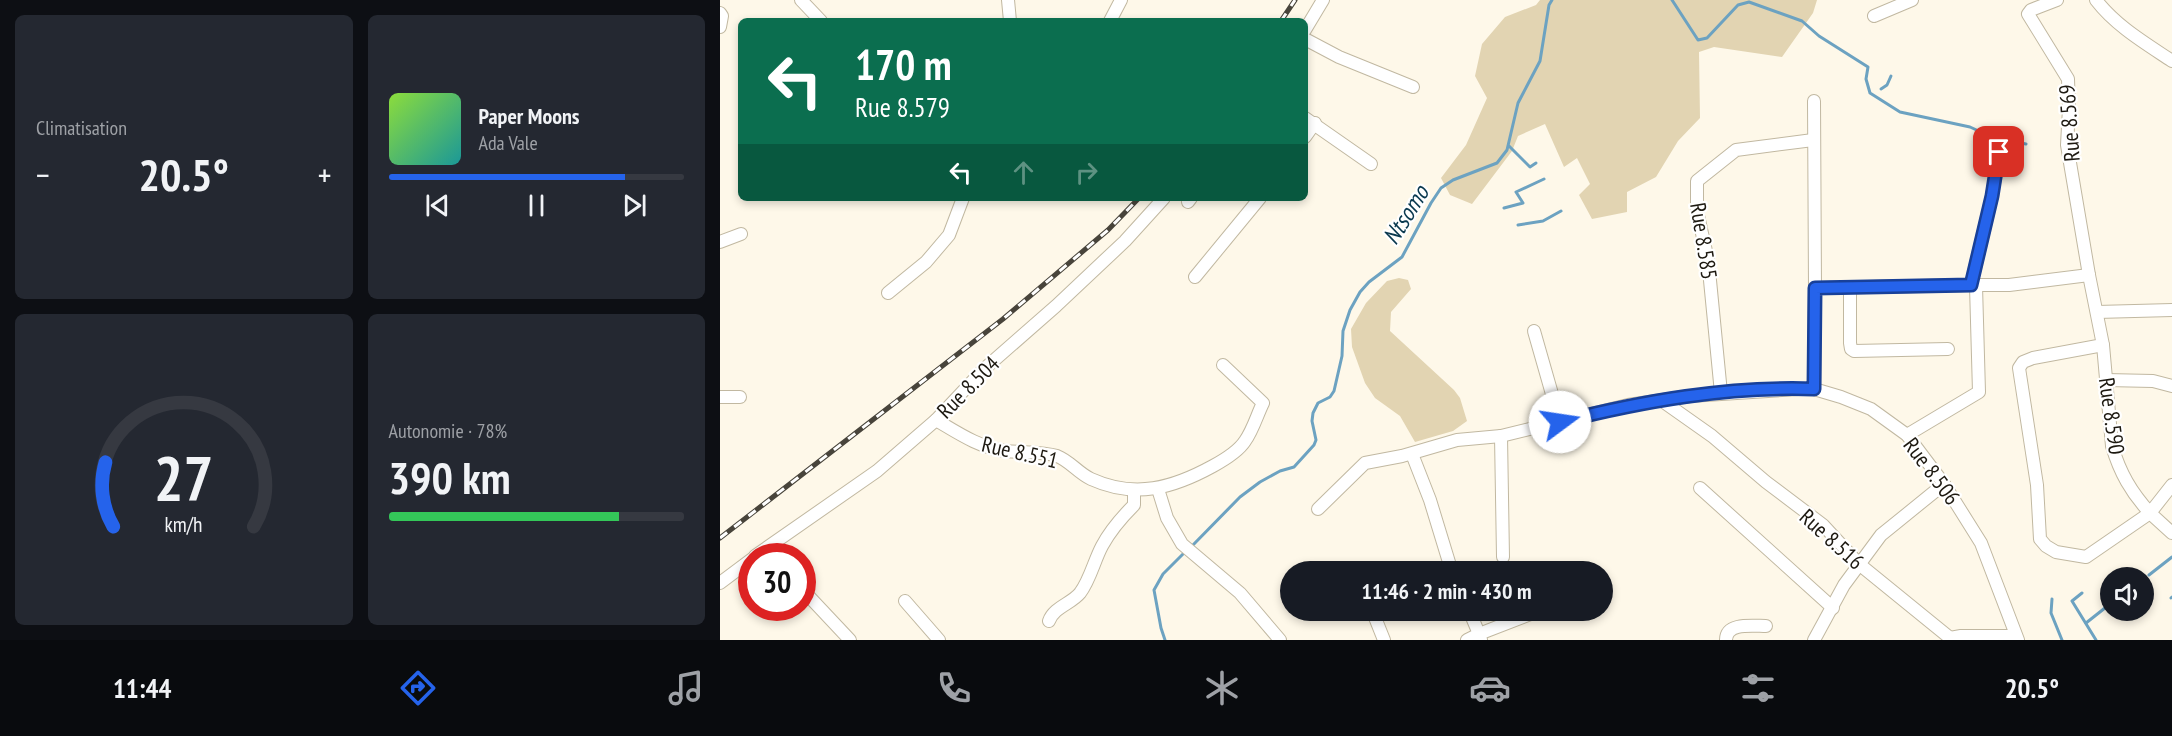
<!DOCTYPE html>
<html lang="fr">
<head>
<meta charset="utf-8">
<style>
  body { margin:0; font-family:"PT Sans Narrow",sans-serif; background:#242831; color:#f1f3f6; height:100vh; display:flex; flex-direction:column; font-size:22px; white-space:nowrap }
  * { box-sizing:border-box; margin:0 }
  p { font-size:20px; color:#9ea1a6 }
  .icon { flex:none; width:33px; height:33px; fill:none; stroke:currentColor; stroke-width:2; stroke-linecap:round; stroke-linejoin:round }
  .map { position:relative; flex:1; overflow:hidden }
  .details { display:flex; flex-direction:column; gap:15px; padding:15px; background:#0d0f14; width:720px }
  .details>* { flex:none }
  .hud { position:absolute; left:18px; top:18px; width:570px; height:183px; border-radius:9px; box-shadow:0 3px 9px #0003; background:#0b6e4f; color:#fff; overflow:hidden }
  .controls { position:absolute; left:1380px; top:567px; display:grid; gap:12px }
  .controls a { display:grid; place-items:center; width:54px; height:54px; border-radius:50%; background:#171b24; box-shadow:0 3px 9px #0003; font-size:30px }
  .speed { position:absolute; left:18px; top:543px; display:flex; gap:12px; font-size:30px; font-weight:700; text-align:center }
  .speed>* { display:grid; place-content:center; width:78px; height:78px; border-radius:50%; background:#171b24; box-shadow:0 3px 9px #0003; line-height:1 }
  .speed .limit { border:9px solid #d22; background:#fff; color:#111 }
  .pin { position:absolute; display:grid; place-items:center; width:51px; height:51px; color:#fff; margin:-26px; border-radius:12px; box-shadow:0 3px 9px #0006 }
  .me { position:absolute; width:66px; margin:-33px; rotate:76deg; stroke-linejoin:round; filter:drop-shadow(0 0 4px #0008) }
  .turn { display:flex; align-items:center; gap:21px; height:126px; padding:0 18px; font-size:27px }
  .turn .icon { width:78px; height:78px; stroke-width:2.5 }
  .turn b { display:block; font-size:42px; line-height:51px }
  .lanes { display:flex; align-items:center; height:57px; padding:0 18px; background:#0003; justify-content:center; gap:30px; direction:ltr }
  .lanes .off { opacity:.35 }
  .big { font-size:45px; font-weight:700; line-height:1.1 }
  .details .card { flex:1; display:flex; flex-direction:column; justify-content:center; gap:9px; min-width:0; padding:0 21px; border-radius:9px; background:#242831 }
  .details .dial { align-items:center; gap:0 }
  .dial svg { height:156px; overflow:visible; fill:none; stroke:#363941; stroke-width:7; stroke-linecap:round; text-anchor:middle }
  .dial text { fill:#f1f3f6; stroke:none }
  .song { display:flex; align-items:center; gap:18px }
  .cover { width:72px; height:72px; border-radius:9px; background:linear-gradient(135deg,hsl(90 70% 55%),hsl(180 70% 35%)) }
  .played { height:6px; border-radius:3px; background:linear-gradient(90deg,#2563eb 80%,#363941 80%) }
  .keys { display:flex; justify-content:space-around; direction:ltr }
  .heat { display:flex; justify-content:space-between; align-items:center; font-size:33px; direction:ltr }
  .charge { height:9px; border-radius:4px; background:linear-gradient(90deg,#34c759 78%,#363941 0) }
  .details .tiles { flex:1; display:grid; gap:15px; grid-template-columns:repeat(2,1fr) }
  .trip { position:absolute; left:560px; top:561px; width:333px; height:60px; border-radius:30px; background:#171b24; box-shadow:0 3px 9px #0003; font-weight:700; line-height:60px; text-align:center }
  .tab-bar { display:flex; height:96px; justify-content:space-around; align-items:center; background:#090b0e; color:#9ea1a6 }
  .tab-bar .icon { width:42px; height:42px }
  .tab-bar .active { color:#2563eb }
  .tab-bar b { font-size:27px; color:#f1f3f6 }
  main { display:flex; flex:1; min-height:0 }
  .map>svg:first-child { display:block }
</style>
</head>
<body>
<main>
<section class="details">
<div class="tiles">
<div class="card"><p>Climatisation</p>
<div class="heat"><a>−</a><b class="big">20.5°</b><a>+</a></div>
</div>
<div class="card">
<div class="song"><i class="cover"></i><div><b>Paper Moons</b><p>Ada Vale</p></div></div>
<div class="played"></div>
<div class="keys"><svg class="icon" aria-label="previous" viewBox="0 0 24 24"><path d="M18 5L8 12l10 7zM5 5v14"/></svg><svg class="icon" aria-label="pause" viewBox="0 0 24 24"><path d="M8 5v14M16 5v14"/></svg><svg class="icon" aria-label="next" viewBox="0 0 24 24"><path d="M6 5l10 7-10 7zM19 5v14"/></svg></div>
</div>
<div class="card dial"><svg viewBox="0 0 100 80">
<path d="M14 69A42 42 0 1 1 86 69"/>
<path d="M14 69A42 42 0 0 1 10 36" stroke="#2563eb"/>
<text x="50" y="56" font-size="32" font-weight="700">27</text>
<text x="50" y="72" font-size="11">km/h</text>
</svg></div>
<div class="card"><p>Autonomie · 78%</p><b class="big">390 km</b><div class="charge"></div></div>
</div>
</section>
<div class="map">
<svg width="1452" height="640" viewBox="0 0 1452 640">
  <rect width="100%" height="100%" fill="#fef8e9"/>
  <g fill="#e2d4b2">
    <polygon points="820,0 1097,0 1093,13 1062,57 994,47 979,52 980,118 958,141 936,177 907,192 907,212 872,219 859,195 870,184 857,158 844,167 825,124 798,136 792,151 752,204 730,195 721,178 746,145 767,98 755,76 762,44 785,17 816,5"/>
    <polygon points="679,278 688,280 691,289 671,312 670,331 734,390 740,398 747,421 733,431 695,442 680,416 655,398 645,383 632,347 631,329 646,303 667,281"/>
  </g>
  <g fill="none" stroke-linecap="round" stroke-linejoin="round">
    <g stroke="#6ca2c1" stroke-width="3">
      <polyline points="952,0 978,40 987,38 1018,5 1029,2 1082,21 1099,36 1148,67 1146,79 1150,93 1180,112 1250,127 1274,138 1306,144"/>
      <polyline points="1161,89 1167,85 1171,76"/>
      <polyline points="789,146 810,167 816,163"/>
      <polyline points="784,208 803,203 796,192 824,179"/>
      <polyline points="798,225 823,221 841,211"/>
      <polyline points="472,546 520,497 540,482 560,471 574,467 594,445 596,440 592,421 593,413 598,403 610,397 614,391 622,356 623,331 630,310 640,292 649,282 682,257 711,203 721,188 733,180 777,163 787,150 798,103 820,61 829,5 832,0"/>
      <polyline points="1429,575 1452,557"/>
      <polyline points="1362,593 1352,601 1376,640"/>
      <polyline points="1451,598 1452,597"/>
      <polyline points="1332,599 1331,613 1342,640"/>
      <polyline points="1366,623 1390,604"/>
      <polyline points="445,640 441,628 434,590 443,574 465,552"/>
    </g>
    <g stroke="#c1b8a1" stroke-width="14">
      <g id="minor">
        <polyline points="81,0 101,21"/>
        <polyline points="288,0 290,21"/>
        <path d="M1337,0L1311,10L1308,14L1348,79L1349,108L1347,145L1369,275L1383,345L1392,446C1400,473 1411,492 1430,513L1452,485"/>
        <path d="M1376,0C1396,26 1425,43 1452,61"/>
        <polyline points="0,13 2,16 0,27"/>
        <polyline points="1154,16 1192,0"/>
        <polyline points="390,21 401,0"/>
        <polyline points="585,30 603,0"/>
        <polyline points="585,39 619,57 693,87"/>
        <polyline points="1094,101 1095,288"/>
        <polyline points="585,118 651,164"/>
        <polyline points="585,137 595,123"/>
        <polyline points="468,202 471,198"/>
        <polyline points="0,242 21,234"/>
        <polyline points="475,277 540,198"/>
        <polyline points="1251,285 1289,285 1369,275"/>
        <polyline points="1130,287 1130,343 1131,349 1134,351 1228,349"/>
        <polyline points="168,293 206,262 229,235 243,198"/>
        <polyline points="1377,312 1452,310"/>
        <polyline points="814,331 840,422"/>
        <polyline points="1383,345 1313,358 1303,362 1299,368 1317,485 1320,539 1326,546 1336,552 1366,557 1430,513 1452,533"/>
        <polyline points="1386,380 1433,381 1452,386"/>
        <polyline points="1094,389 1095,288 1251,285 1272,196 1279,152"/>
        <polyline points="1001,393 988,260 977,211 977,181 1016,150 1093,140"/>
        <polyline points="0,397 20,397"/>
        <polyline points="941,400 992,436 1046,482 1103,525 1139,564 1230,638 1241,636 1296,636"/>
        <path d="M216,420C238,433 260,448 286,451C303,453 321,451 337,456C350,461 358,473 371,479C415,499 453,488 493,466C504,460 518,452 525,441C533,430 537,415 543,403L503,365"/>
        <polyline points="1187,435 1259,392 1256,286"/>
        <polyline points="692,454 710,500 732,572"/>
        <polyline points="980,488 1113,608"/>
        <polyline points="438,489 447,518 462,544 520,593 560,640"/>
        <polyline points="598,509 645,463 682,456 737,440 781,436"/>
        <polyline points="35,556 157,471 216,420 263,370 336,306 405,241 444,198"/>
        <polyline points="783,557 781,436 908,405 970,396 1078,389 1094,389 1121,397 1151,409 1187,435 1224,484 1261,543 1298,640"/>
        <polyline points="0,583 32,559"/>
        <polyline points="82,589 130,640"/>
        <polyline points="185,601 219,640"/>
        <polyline points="652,610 664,640"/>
        <path d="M329,621C334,607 351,604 360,593C370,580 374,561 382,546C390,531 402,517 414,505V490"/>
        <polyline points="747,640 759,634 749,610"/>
        <polyline points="761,640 759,634 821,610"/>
        <path d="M1006,640C1006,622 1033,626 1046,626"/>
        <polyline points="1094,640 1124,585 1161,535 1224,484"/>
      </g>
    </g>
    <use href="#minor" stroke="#fff" stroke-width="12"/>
    <g stroke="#48443b" stroke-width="5">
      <g id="rail">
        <polyline points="561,21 575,0"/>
        <polyline points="0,538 283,319 388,230 419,198"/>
      </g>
    </g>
    <use href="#rail" stroke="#fff" stroke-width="3" stroke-dasharray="9" stroke-linecap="butt"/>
  </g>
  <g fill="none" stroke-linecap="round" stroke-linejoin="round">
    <g stroke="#184099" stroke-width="15">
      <path id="route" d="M840,422C923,401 1008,386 1094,389L1095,288L1251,285L1272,196L1279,152"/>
    </g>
    <use href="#route" stroke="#2563eb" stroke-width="10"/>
  </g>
  <g text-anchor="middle" stroke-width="4.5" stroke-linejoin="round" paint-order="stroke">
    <g font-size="22" fill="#1d1911" stroke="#fff">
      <text transform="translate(1349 123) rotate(-94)" y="8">Rue 8.569</text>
      <text transform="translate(984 241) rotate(81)" y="8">Rue 8.585</text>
      <text transform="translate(248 387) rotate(-45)" y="8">Rue 8.504</text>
      <text transform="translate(1392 416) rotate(82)" y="8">Rue 8.590</text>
      <text transform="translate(300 452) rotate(13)" y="8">Rue 8.551</text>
      <text transform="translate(1212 471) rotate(53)" y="8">Rue 8.506</text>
      <text transform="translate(1112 539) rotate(42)" y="8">Rue 8.516</text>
    </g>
    <g font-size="24" font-style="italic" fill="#09384e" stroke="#fff">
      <text transform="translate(686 215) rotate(-58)" y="8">Ntsomo</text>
    </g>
  </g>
</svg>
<div class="controls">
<a><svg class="icon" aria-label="sound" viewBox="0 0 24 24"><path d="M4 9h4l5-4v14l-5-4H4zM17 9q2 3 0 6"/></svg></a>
</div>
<div class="speed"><div class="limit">30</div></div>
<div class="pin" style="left:1279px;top:152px;background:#d93025"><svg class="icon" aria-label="arrive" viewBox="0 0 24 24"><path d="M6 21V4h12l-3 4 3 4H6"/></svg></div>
<svg class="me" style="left:840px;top:422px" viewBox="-20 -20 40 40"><circle r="19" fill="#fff"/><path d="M0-13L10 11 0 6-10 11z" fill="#2563eb"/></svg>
<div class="trip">11:46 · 2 min · 430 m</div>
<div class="hud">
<div class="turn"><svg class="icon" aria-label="left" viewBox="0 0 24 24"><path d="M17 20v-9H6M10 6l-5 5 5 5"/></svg><div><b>170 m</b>Rue 8.579</div></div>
<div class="lanes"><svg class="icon" aria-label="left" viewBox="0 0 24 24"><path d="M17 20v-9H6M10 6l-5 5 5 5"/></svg><svg class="icon off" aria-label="ahead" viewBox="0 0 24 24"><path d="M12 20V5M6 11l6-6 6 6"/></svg><svg class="icon off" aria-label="right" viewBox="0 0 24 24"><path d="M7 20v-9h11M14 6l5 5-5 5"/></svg></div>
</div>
</div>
</main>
<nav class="tab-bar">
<b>11:44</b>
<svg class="icon active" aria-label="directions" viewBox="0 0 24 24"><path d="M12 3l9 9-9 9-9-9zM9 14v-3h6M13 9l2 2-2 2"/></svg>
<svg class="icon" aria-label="music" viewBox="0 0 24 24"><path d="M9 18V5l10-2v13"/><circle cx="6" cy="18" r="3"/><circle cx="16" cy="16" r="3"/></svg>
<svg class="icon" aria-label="phone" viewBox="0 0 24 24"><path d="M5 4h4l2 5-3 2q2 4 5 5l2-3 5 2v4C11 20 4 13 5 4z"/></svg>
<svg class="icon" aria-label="climate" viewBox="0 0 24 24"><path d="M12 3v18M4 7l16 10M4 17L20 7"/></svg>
<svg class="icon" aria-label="car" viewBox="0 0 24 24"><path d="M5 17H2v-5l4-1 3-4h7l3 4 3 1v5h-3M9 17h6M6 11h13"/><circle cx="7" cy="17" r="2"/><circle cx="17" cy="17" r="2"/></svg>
<svg class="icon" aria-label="filters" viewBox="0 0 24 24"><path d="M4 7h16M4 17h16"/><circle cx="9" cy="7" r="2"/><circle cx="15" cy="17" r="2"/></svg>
<b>20.5°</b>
</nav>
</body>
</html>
